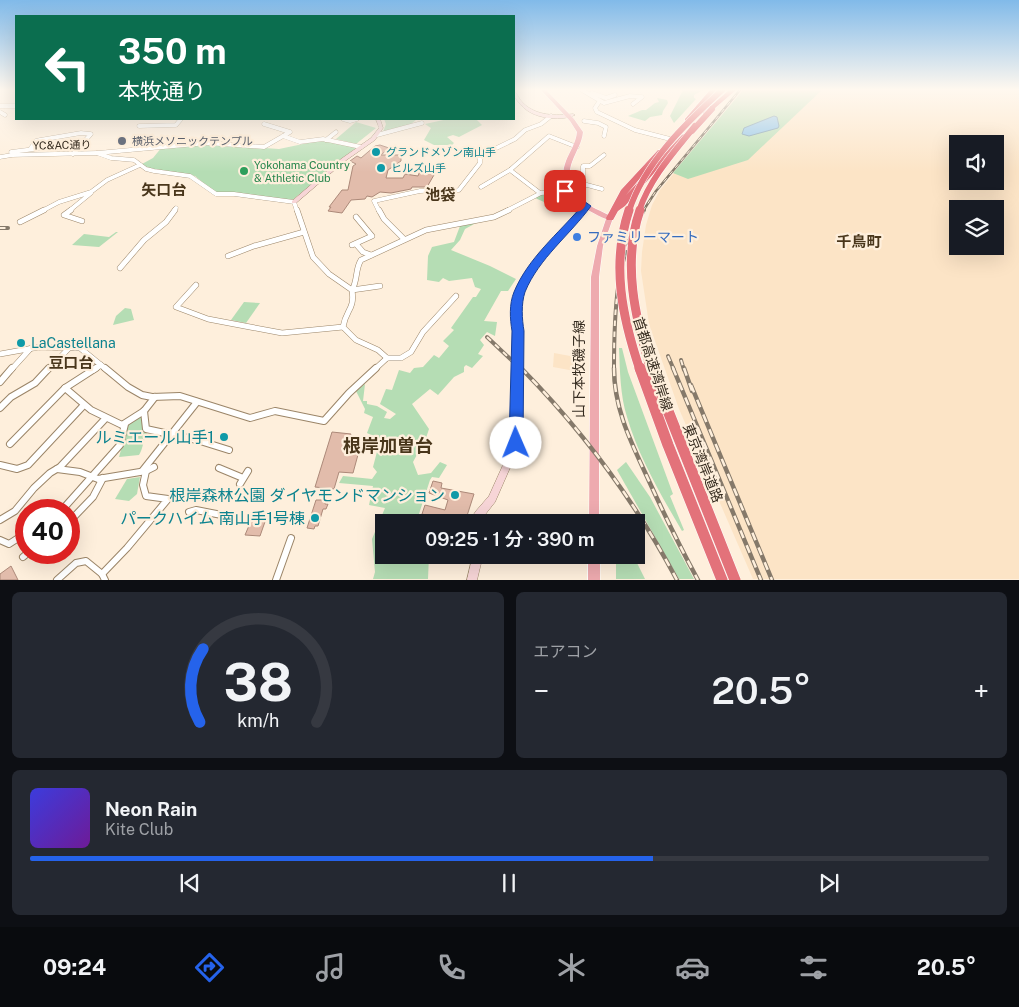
<!DOCTYPE html>
<html lang="ja">
<head>
<meta charset="utf-8">
<style>
  body { margin:0; font-family:"Public Sans","Noto Sans JP",sans-serif; background:#242831; color:#f1f3f6; height:100vh; display:flex; flex-direction:column; font-size:19px; white-space:nowrap }
  * { box-sizing:border-box; margin:0 }
  p { font-size:16px; color:#9ea1a6 }
  .icon { flex:none; width:28px; height:28px; fill:none; stroke:currentColor; stroke-width:2; stroke-linecap:round; stroke-linejoin:round }
  .map { position:relative; height:580px; overflow:hidden }
  .drawer { display:flex; flex-direction:column; gap:12px; padding:12px; background:#0d0f14; flex:1 }
  .drawer>* { flex:none }
  .top-card { position:absolute; left:15px; top:15px; width:500px; height:105px; border-radius:0px; box-shadow:0 5px 20px #0002; background:#0b6e4f; color:#fff; overflow:hidden }
  .controls { position:absolute; left:949px; top:135px; display:grid; gap:10px }
  .controls a { display:grid; place-items:center; width:55px; height:55px; border-radius:0px; background:#171b24; box-shadow:0 5px 20px #0002; font-size:25px }
  .speed { position:absolute; left:15px; top:499px; display:flex; gap:10px; font-size:25px; font-weight:700; text-align:center }
  .speed>* { display:grid; place-content:center; width:65px; height:65px; border-radius:50%; background:#171b24; box-shadow:0 5px 20px #0002; line-height:1 }
  .speed .limit { border:8px solid #d22; background:#fff; color:#111 }
  .pin { position:absolute; display:grid; place-items:center; width:42px; height:42px; color:#fff; margin:-21px; border-radius:10px; box-shadow:0 2px 8px #0006 }
  .me { position:absolute; width:55px; margin:-28px; rotate:359deg; stroke-linejoin:round; filter:drop-shadow(0 0 4px #0008) }
  .turn { display:flex; align-items:center; gap:18px; height:105px; padding:0 20px; font-size:22px }
  .turn .icon { width:65px; height:65px; stroke-width:2.5 }
  .turn b { display:block; font-size:35px; line-height:42px }
  .big { font-size:38px; font-weight:600; line-height:1.1 }
  .drawer .tile { flex:1; display:flex; flex-direction:column; justify-content:center; gap:8px; min-width:0; padding:0 18px; border-radius:8px; background:#242831 }
  .drawer .dial { align-items:center; gap:0 }
  .dial svg { height:130px; overflow:visible; fill:none; stroke:#363941; stroke-width:7; stroke-linecap:round; text-anchor:middle }
  .dial text { fill:#f1f3f6; stroke:none }
  .song { display:flex; align-items:center; gap:15px }
  .cover { width:60px; height:60px; border-radius:8px; background:linear-gradient(135deg,hsl(240 70% 55%),hsl(280 70% 35%)) }
  .played { height:5px; border-radius:2px; background:linear-gradient(90deg,#2563eb 65%,#363941 65%) }
  .keys { display:flex; justify-content:space-around; direction:ltr }
  .heat { display:flex; justify-content:space-between; align-items:center; font-size:28px; direction:ltr }
  .drawer .tiles { flex:1; display:grid; gap:12px; grid-template-columns:1fr 1fr }
  .tile:last-child { grid-column:span 2 }
  .trip { position:absolute; left:375px; top:514px; width:270px; height:50px; border-radius:0px; background:#171b24; box-shadow:0 5px 20px #0002; font-weight:600; line-height:50px; text-align:center }
  .dock { display:flex; height:80px; justify-content:space-around; align-items:center; background:#090b0e; color:#9ea1a6 }
  .dock .icon { width:35px; height:35px }
  .dock .selected { color:#2563eb }
  .dock b { font-size:22px; color:#f1f3f6 }
  .map>svg:first-child { display:block }
</style>
</head>
<body>
<div class="map">
<svg width="1019" height="580" viewBox="0 0 1019 580">
  <rect width="100%" height="100%" fill="#feefdc"/>
  <g fill="#fce4c6" fill-rule="evenodd">
    <path d="M743,90H1019V579H753L679,409L649,324L641,271L642,252L646,225L652,205L660,190ZM958,144H995V181H958ZM958,209H995V246H958Z"/>
    <polygon points="554,353 581,358 580,372 553,367"/>
  </g>
  <g fill="#b5ddb4">
    <polygon points="683,90 703,90 694,95 694,98 696,99 674,123 670,116"/>
    <polygon points="743,90 822,90 748,160 688,179 673,173"/>
    <polygon points="657,98 667,100 668,103 663,111 662,115 650,117 645,121 628,116 642,110 646,110 655,103 659,102"/>
    <polygon points="384,119 417,119 410,125 383,132 386,124"/>
    <polygon points="448,119 476,119 482,125 459,137 453,135 447,137 454,143 452,145 434,145 424,140 431,128 425,124"/>
    <polygon points="356,122 376,128 356,144 336,139"/>
    <polygon points="322,140 356,148 291,201 214,192 195,176 148,168 142,164 153,158 162,147 209,144 279,149"/>
    <polygon points="565,194 570,208 567,212 535,198 541,195"/>
    <polygon points="476,223 465,229 460,240 451,250 490,266 516,279 508,291 501,291 484,321 497,322 495,336 487,332 480,340 484,345 478,354 483,356 472,368 466,365 464,367 464,372 454,377 438,395 430,389 412,404 429,429 426,438 413,462 418,475 431,473 440,462 447,465 439,478 432,477 430,480 418,517 423,519 423,522 384,522 384,555 429,555 428,579 373,579 375,572 372,539 385,508 369,505 373,486 339,483 343,476 372,479 377,472 373,467 379,444 375,437 367,433 373,417 364,413 365,409 356,391 365,384 363,401 367,401 367,404 377,406 387,412 384,418 390,419 396,414 380,404 386,389 392,390 399,370 410,373 414,368 423,367 434,355 439,358 449,346 443,341 454,330 451,328 473,297 476,297 481,289 475,287 472,278 449,281 443,278 439,282 427,280 428,256 432,247 454,242 460,226"/>
    <polygon points="116,232 118,232 99,247 72,245 84,234 109,237"/>
    <polygon points="244,302 260,303 246,323 231,320"/>
    <polygon points="125,308 131,309 134,320 113,325 116,316"/>
    <path d="M619,348H622L628,372L673,494L670,496L684,530L682,531C661,495 639,458 627,417C620,395 620,371 619,348Z"/>
    <path d="M141,415L143,431L147,433C143,440 143,449 139,455L119,457L128,425Z"/>
    <polygon points="626,462 650,497 694,579 679,579 617,470"/>
    <polygon points="140,477 137,494 129,501 115,499 127,479"/>
    <polygon points="616,555 633,555 645,579 616,579"/>
  </g>
  <polygon fill="#87c2eb" stroke="#6f95ae" points="774,116 777,117 779,126 778,128 749,136 742,134 744,128"/>
  <g fill="#e2bcab" stroke="#ac8979">
    <polygon points="380,145 389,148 381,155 401,155 401,161 388,170 386,178 403,178 405,174 418,176 420,171 423,171 426,166 438,168 427,187 412,187 411,189 391,193 380,192 372,197 367,196 365,199 351,200 342,213 328,211 331,207 329,207 342,190 348,190 353,166 356,164 350,161 357,156 361,158 375,146"/>
    <polygon points="332,432 351,434 346,449 359,451 353,473 339,472 334,489 315,487"/>
    <polygon points="433,481 442,483 441,488 474,494 465,522 445,520 422,514 425,505 445,510 448,500 429,493"/>
    <polygon points="316,500 326,500 325,504 328,504 326,509 323,509 318,526 315,526 314,529 307,528"/>
    <polygon points="254,514 267,516 260,536 245,535"/>
    <polygon points="11,566 18,580 0,580 0,574"/>
  </g>
  <g fill="none" stroke-linecap="round" stroke-linejoin="round">
    <g stroke="#9b8568" stroke-width="4.5">
      <g id="street-far2">
        <polyline points="582,90 604,103 630,96 642,97 633,104"/>
        <polyline points="592,93 606,98 615,95"/>
        <polyline points="599,102 595,108 597,112 635,130 674,140"/>
        <polyline points="0,106 16,106"/>
        <polyline points="0,112 5,115"/>
        <polyline points="343,119 350,121 357,119"/>
        <polyline points="584,121 598,123 606,127 604,136"/>
        <polyline points="139,126 176,125 181,119"/>
        <polyline points="377,135 422,123"/>
        <polyline points="283,136 300,142 323,139 361,147"/>
        <polyline points="326,140 336,132"/>
        <polyline points="31,148 36,141 40,140 81,133 91,134 73,154"/>
        <polyline points="11,152 82,143"/>
        <polyline points="97,153 207,143 264,147 290,132 264,124"/>
        <polyline points="0,157 12,155 97,153 111,158 134,160 146,169 154,171 190,176 216,194 234,194 294,202 297,211"/>
        <polyline points="510,170 540,193"/>
        <polyline points="583,185 583,166 590,166 604,155"/>
        <polyline points="573,186 587,185 602,189"/>
        <polyline points="481,187 510,170 549,136 577,147"/>
        <polyline points="42,211 59,202 91,192 107,180 140,165"/>
        <polyline points="69,211 91,193"/>
        <polyline points="174,211 176,208"/>
        <polyline points="379,211 374,201 420,191 459,190 480,163 480,156 515,139 525,130 541,124 551,116"/>
        <polyline points="506,211 541,193 570,191"/>
      </g>
    </g>
    <g stroke="#9b8568" stroke-width="6">
      <g id="street-far1">
        <polyline points="71,210 64,215 82,221"/>
        <polyline points="297,210 313,257 329,274 352,290 380,286"/>
        <polyline points="379,210 384,219 404,239"/>
        <polyline points="20,222 44,210"/>
        <polyline points="356,244 363,252 371,255"/>
        <polyline points="352,245 372,236 356,217"/>
        <polyline points="228,256 254,246 304,232"/>
        <polyline points="120,268 144,240 166,222 175,210"/>
        <polyline points="196,285 176,307 208,319 282,333 343,327"/>
        <polyline points="0,354 39,347 80,348 107,370"/>
        <path d="M387,358L378,350L356,340L343,327C346,309 355,310 352,290C358,280 355,269 361,260L426,230L494,217L509,210"/>
        <polyline points="11,370 30,349"/>
        <polyline points="48,370 70,347"/>
        <polyline points="94,370 101,365"/>
        <polyline points="374,370 387,358 401,358 411,352 423,332 456,296"/>
      </g>
    </g>
    <g stroke="#9b8568" stroke-width="8">
      <g id="street">
        <polyline points="105,368 128,387 142,395 152,397 180,396 250,418 275,411 324,421 349,393 376,368"/>
        <polyline points="0,382 12,368"/>
        <polyline points="65,388 91,410 122,425 144,411 155,397"/>
        <polyline points="0,408 11,397 35,383 49,368"/>
        <polyline points="144,411 146,429 197,440 229,450"/>
        <polyline points="10,444 65,388 96,368"/>
        <polyline points="0,465 17,469 28,465 83,406"/>
        <polyline points="219,468 243,478"/>
        <polyline points="57,469 80,472 98,479 146,471 154,467"/>
        <polyline points="143,470 197,402"/>
        <polyline points="240,484 248,471"/>
        <polyline points="62,510 120,445 125,424"/>
        <polyline points="189,512 196,510 232,517"/>
        <polyline points="0,520 15,511 34,488 50,473 60,467 105,419"/>
        <polyline points="69,522 93,497 103,478"/>
        <polyline points="0,540 9,544 26,533"/>
        <polyline points="23,557 29,552"/>
        <polyline points="102,574 127,548 168,499 146,496 143,485 146,471"/>
        <polyline points="57,580 76,563 86,561 102,574 105,580"/>
        <polyline points="276,580 291,538"/>
      </g>
    </g>
    <g stroke="#9b8568" stroke-width="1">
      <g id="secondary">
        <path d="M514,93H516C518,96 520,100 523,103C536,116 556,116 573,114L575,115C562,121 540,119 528,111C522,107 518,102 514,96Z"/>
        <polygon points="376,119 380,119 383,128 375,140 345,161 296,203 292,203 292,201 341,159 371,138 379,128"/>
        <polygon points="587,204 590,206 589,207 567,233 544,255 522,293 520,315 522,339 520,445 495,502 484,516 484,522 474,522 474,514 476,511 489,496 512,445 514,339 512,315 516,293 540,252 563,231 585,205"/>
        <polygon points="473,555 483,555 477,580 467,580"/>
      </g>
    </g>
    <g stroke="#fff" stroke-width="1">
      <g id="primary">
        <path d="M541,90H546L574,119L583,132C582,143 576,151 572,162C564,184 577,199 596,209C602,212 608,214 613,218L603,246L599,277V522H589L591,277L597,246L606,219C583,209 554,192 566,161C570,151 576,143 577,132L570,121Z"/>
        <rect x="588" y="555" width="12" height="25"/>
      </g>
    </g>
    <g stroke="#fff" stroke-width="1">
      <g id="highway">
        <polygon points="710,90 716,90 689,121 685,121 685,119"/>
        <polygon points="729,90 736,90 707,115 703,115 703,113"/>
        <polygon points="684,134 686,135 686,137 625,206 618,211 613,220 607,220 606,218 621,190 658,150 662,150 663,151 626,195 682,135"/>
      </g>
    </g>
    <use href="#street-far2" stroke="#fff" stroke-width="4"/>
    <use href="#street-far1" stroke="#fff" stroke-width="5"/>
    <use href="#street" stroke="#fff" stroke-width="6"/>
    <use href="#secondary" fill="#f7d5d7" fill-rule="evenodd"/>
    <use href="#primary" fill="#eeaaaf" fill-rule="evenodd"/>
    <use href="#highway" fill="#e3727a" fill-rule="evenodd"/>
    <g stroke="#85796a" stroke-width="2.5">
      <polyline id="rail-far2" points="643,211 656,191 740,90"/>
    </g>
    <g stroke="#85796a" stroke-width="4">
      <g id="rail-far1">
        <polyline points="0,228 8,228"/>
        <polyline points="487,337 522,370"/>
        <polyline points="668,356 674,370"/>
        <polyline points="681,360 684,370"/>
        <path d="M614,370C614,316 615,256 644,210"/>
      </g>
    </g>
    <g stroke="#85796a" stroke-width="4.5">
      <g id="rail">
        <path d="M521,368C584,432 635,501 677,580"/>
        <path d="M614,368C614,410 632,444 649,481C664,514 680,547 698,580"/>
        <polyline points="673,368 761,580"/>
        <polyline points="684,368 692,391"/>
        <polyline points="691,385 772,580"/>
      </g>
    </g>
    <use href="#rail-far2" stroke="#feefdc" stroke-width="1" stroke-dasharray="4.5" stroke-linecap="butt"/>
    <use href="#rail-far1" stroke="#feefdc" stroke-width="2" stroke-dasharray="5.5" stroke-linecap="butt"/>
    <use href="#rail" stroke="#feefdc" stroke-width="2.5" stroke-dasharray="8" stroke-linecap="butt"/>
    <g stroke="#fff" stroke-width="7" stroke-linecap="butt">
      <g id="highway-bridge-far2">
        <polyline points="692,131 712,109"/>
        <path d="M629,211C645,162 685,124 722,90"/>
        <path d="M639,211C650,178 674,152 695,126"/>
      </g>
    </g>
    <g stroke="#fff" stroke-width="10" stroke-linecap="butt">
      <g id="highway-bridge-far1">
        <path d="M629,210C611,264 622,317 640,370"/>
        <path d="M640,210C622,262 635,318 651,370"/>
      </g>
    </g>
    <g stroke="#fff" stroke-width="12" stroke-linecap="butt">
      <g id="highway-bridge">
        <polyline points="640,368 668,445 722,580"/>
        <polyline points="651,368 735,580"/>
      </g>
    </g>
    <use href="#highway-bridge-far2" stroke="#e3727a" stroke-width="6"/>
    <use href="#highway-bridge-far1" stroke="#e3727a" stroke-width="9"/>
    <use href="#highway-bridge" stroke="#e3727a" stroke-width="11"/>
  </g>
  <linearGradient id="sky" x2="0" y2="1"><stop stop-color="#81bae9"/><stop offset="0.52" stop-color="#fff8ef"/><stop offset="1" stop-color="#fff8ef" stop-opacity="0"/></linearGradient>
  <rect width="1019" height="172" fill="url(#sky)"/>
  <path fill="#2563eb" stroke="#184099" d="M565,188L573,189L581,199L591,206C570,235 539,258 525,292C521,304 522,319 524,331L523,443L521,448L516,450L511,448L509,443L512,331C510,319 509,304 514,292C528,258 558,234 581,207L574,203L567,194L561,193L560,191Z"/>
  <circle fill="#6b7280" stroke="#feefdc" stroke-width="2" cx="122" cy="141" r="5"/>
  <g fill="#0f9aa8" stroke="#feefdc" stroke-width="2">
    <circle cx="376" cy="152" r="5"/>
    <circle cx="381" cy="168" r="5"/>
    <circle cx="21" cy="343" r="5"/>
    <circle cx="224" cy="437" r="5"/>
    <circle cx="455" cy="495" r="5"/>
    <circle cx="315" cy="518" r="5"/>
  </g>
  <circle fill="#2e9e5b" stroke="#feefdc" stroke-width="2" cx="244" cy="171" r="5"/>
  <circle fill="#3f7fe0" stroke="#feefdc" stroke-width="2" cx="577" cy="237" r="5"/>
  <g text-anchor="middle" stroke-width="4.5" stroke-linejoin="round" paint-order="stroke">
    <g font-size="11" fill="#5b616d" stroke="#feefdc" text-anchor="start">
      <text x="132" y="145">横浜メソニックテンプル</text>
    </g>
    <g font-size="11" fill="#362c20" stroke="#feefdc">
      <text transform="translate(62 145) rotate(-1)" y="4">YC&amp;AC通り</text>
    </g>
    <g font-size="11" fill="#0d838f" stroke="#feefdc" text-anchor="start">
      <text x="386" y="156">グランドメゾン南山手</text>
      <text x="391" y="172">ヒルズ山手</text>
    </g>
    <g font-size="11" fill="#27864d" stroke="#feefdc" text-anchor="start">
      <text x="254" y="169">Yokohama Country<tspan x="254" dy="13">&amp; Athletic Club</tspan></text>
    </g>
    <g font-size="14" fill="#366cbe" stroke="#feefdc" text-anchor="start">
      <text x="587" y="242">ファミリーマート</text>
    </g>
    <g font-size="14" fill="#0d838f" stroke="#feefdc" text-anchor="start">
      <text x="31" y="348">LaCastellana</text>
    </g>
    <g font-size="14" fill="#362c20" stroke="#feefdc">
      <text transform="translate(653 364) rotate(72)" y="5">首都高速湾岸線</text>
      <text transform="translate(579 369) rotate(-90)" y="5">山下本牧磯子線</text>
      <text transform="translate(703 463) rotate(68)" y="5">東京湾岸道路</text>
    </g>
    <g font-size="15" font-weight="bold" fill="#49361b" stroke="#feefdc">
      <text x="164" y="195">矢口台</text>
      <text x="440" y="200">池袋</text>
      <text x="859" y="247">千鳥町</text>
      <text x="71" y="368">豆口台</text>
    </g>
    <g font-size="16" fill="#0d838f" stroke="#feefdc" text-anchor="end">
      <text x="214" y="443">ルミエール山手1</text>
      <text x="445" y="501">根岸森林公園 ダイヤモンドマンション</text>
      <text x="305" y="524">パークハイム 南山手1号棟</text>
    </g>
    <g font-size="18" font-weight="bold" fill="#49361b" stroke="#feefdc">
      <text x="388" y="452">根岸加曽台</text>
    </g>
  </g>
</svg>
<div class="controls">
<a><svg class="icon" aria-label="sound" viewBox="0 0 24 24"><path d="M4 9h4l5-4v14l-5-4H4zM17 9q2 3 0 6"/></svg></a>
<a><svg class="icon" aria-label="layers" viewBox="0 0 24 24"><path d="M12 4l9 5-9 5-9-5zM3 14l9 5 9-5"/></svg></a>
</div>
<div class="speed"><div class="limit">40</div></div>
<div class="pin" style="left:565px;top:191px;background:#d93025"><svg class="icon" aria-label="arrive" viewBox="0 0 24 24"><path d="M6 21V4h12l-3 4 3 4H6"/></svg></div>
<svg class="me" style="left:516px;top:443px" viewBox="-20 -20 40 40"><circle r="19" fill="#fff"/><path d="M0-13L10 11 0 6-10 11z" fill="#2563eb"/></svg>
<div class="trip">09:25 · 1 分 · 390 m</div>
<div class="top-card">
<div class="turn"><svg class="icon" aria-label="left" viewBox="0 0 24 24"><path d="M17 20v-9H6M10 6l-5 5 5 5"/></svg><div><b>350 m</b>本牧通り</div></div>
</div>
</div>
<section class="drawer">
<div class="tiles">
<div class="tile dial"><svg viewBox="0 0 100 80">
<path d="M14 69A42 42 0 1 1 86 69"/>
<path d="M14 69A42 42 0 0 1 16 24" stroke="#2563eb"/>
<text x="50" y="56" font-size="32" font-weight="700">38</text>
<text x="50" y="72" font-size="11">km/h</text>
</svg></div>
<div class="tile"><p>エアコン</p>
<div class="heat"><a>−</a><b class="big">20.5°</b><a>+</a></div>
</div>
<div class="tile">
<div class="song"><i class="cover"></i><div><b>Neon Rain</b><p>Kite Club</p></div></div>
<div class="played"></div>
<div class="keys"><svg class="icon" aria-label="previous" viewBox="0 0 24 24"><path d="M18 5L8 12l10 7zM5 5v14"/></svg><svg class="icon" aria-label="pause" viewBox="0 0 24 24"><path d="M8 5v14M16 5v14"/></svg><svg class="icon" aria-label="next" viewBox="0 0 24 24"><path d="M6 5l10 7-10 7zM19 5v14"/></svg></div>
</div>
</div>
</section>
<nav class="dock">
<b>09:24</b>
<svg class="icon selected" aria-label="directions" viewBox="0 0 24 24"><path d="M12 3l9 9-9 9-9-9zM9 14v-3h6M13 9l2 2-2 2"/></svg>
<svg class="icon" aria-label="music" viewBox="0 0 24 24"><path d="M9 18V5l10-2v13"/><circle cx="6" cy="18" r="3"/><circle cx="16" cy="16" r="3"/></svg>
<svg class="icon" aria-label="phone" viewBox="0 0 24 24"><path d="M5 4h4l2 5-3 2q2 4 5 5l2-3 5 2v4C11 20 4 13 5 4z"/></svg>
<svg class="icon" aria-label="climate" viewBox="0 0 24 24"><path d="M12 3v18M4 7l16 10M4 17L20 7"/></svg>
<svg class="icon" aria-label="car" viewBox="0 0 24 24"><path d="M5 17H2v-5l4-1 3-4h7l3 4 3 1v5h-3M9 17h6M6 11h13"/><circle cx="7" cy="17" r="2"/><circle cx="17" cy="17" r="2"/></svg>
<svg class="icon" aria-label="filters" viewBox="0 0 24 24"><path d="M4 7h16M4 17h16"/><circle cx="9" cy="7" r="2"/><circle cx="15" cy="17" r="2"/></svg>
<b>20.5°</b>
</nav>
</body>
</html>
